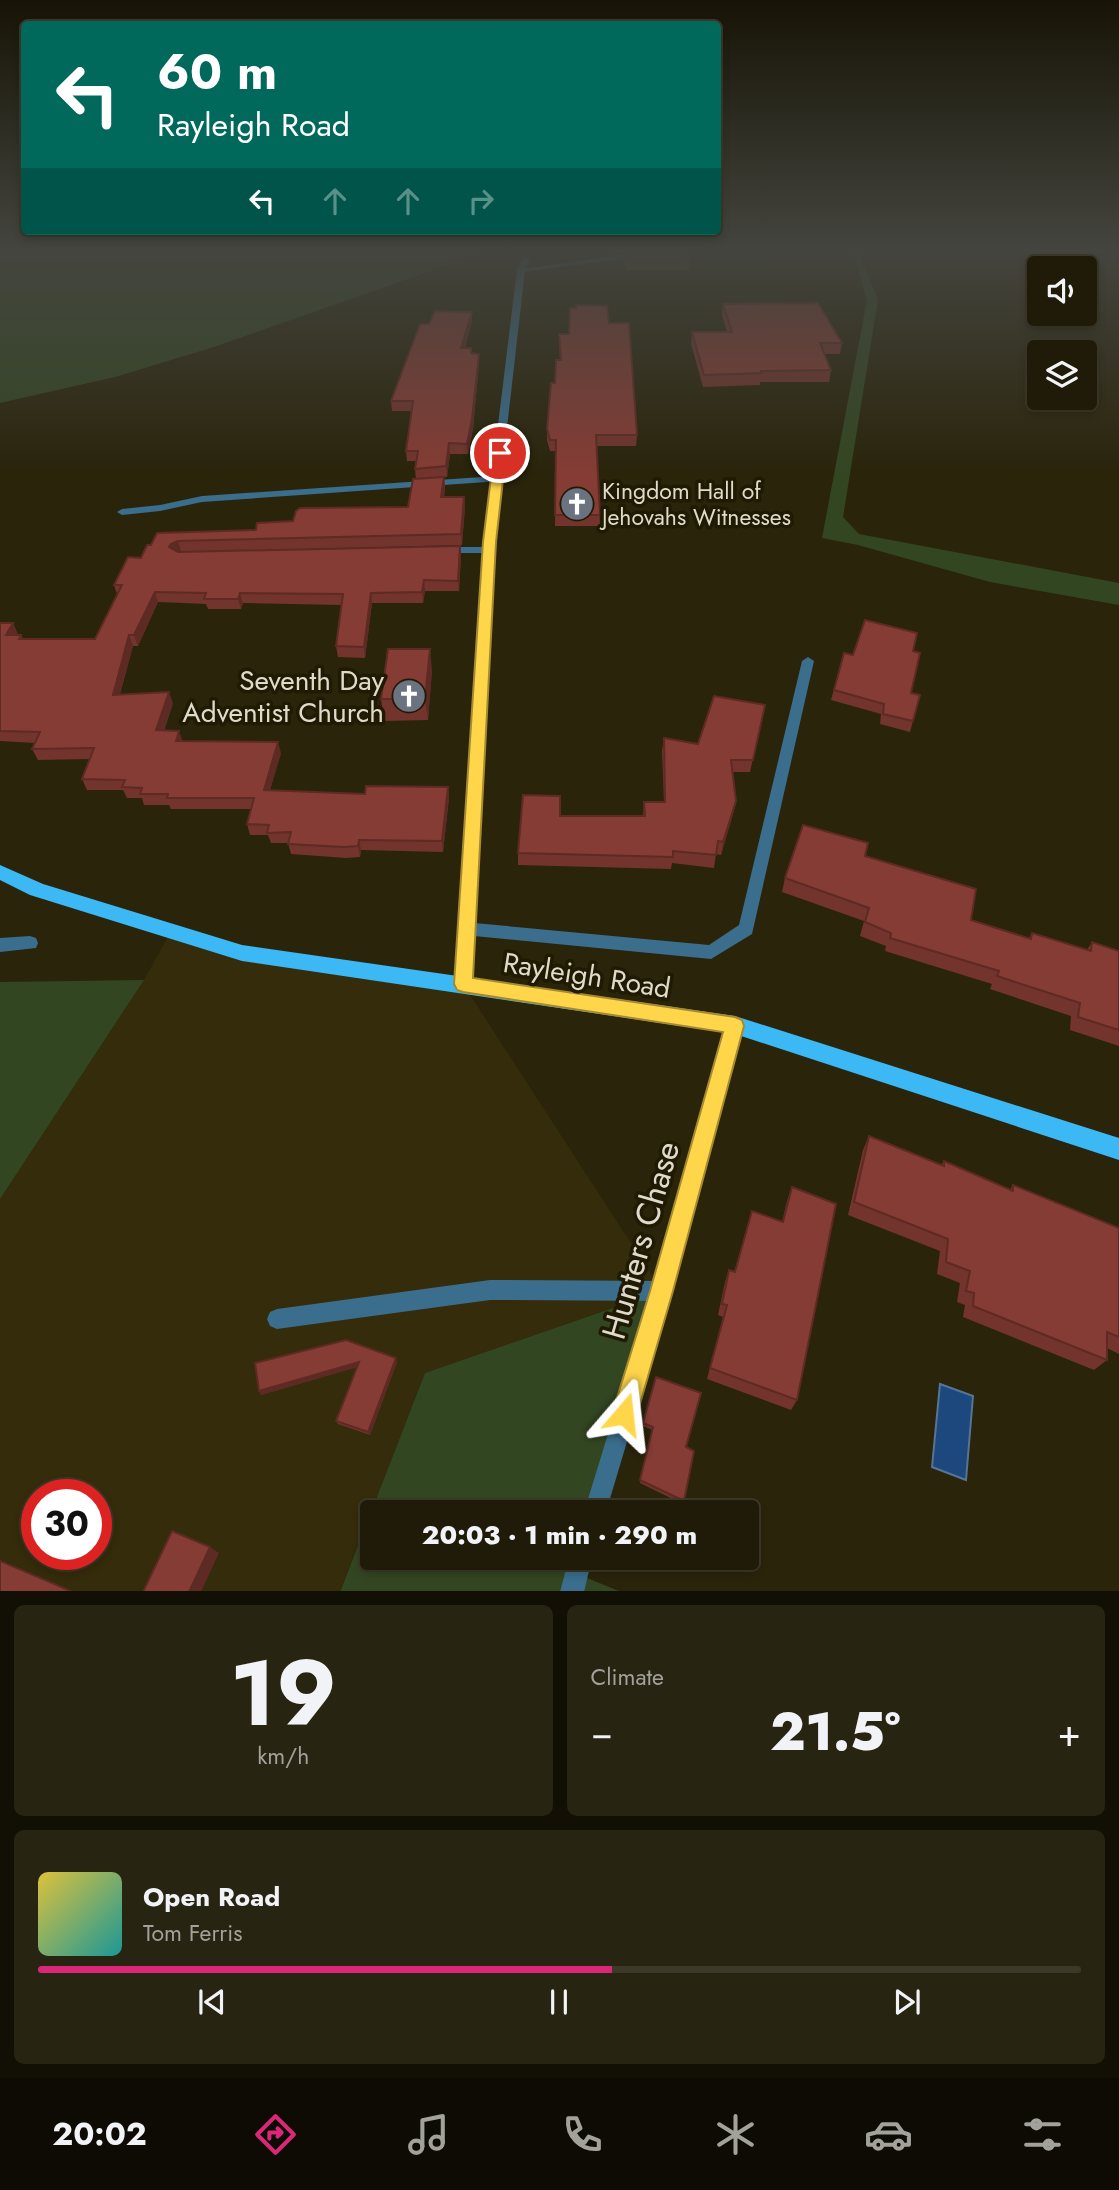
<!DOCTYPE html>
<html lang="en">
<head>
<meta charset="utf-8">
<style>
  body { margin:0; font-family:Jost,sans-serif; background:#282412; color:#f1f3f6; height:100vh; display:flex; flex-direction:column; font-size:26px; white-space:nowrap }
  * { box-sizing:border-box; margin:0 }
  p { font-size:23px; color:#a2a19c }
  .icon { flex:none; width:38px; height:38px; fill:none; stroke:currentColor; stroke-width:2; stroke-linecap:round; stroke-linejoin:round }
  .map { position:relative; height:1591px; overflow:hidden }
  .details { display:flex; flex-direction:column; gap:14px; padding:14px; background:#120f04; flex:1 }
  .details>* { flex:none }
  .hud { position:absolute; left:21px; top:21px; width:700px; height:214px; border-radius:7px; box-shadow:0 4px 10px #0003,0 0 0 2px #3d3929; background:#00695c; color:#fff; overflow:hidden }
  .fabs { position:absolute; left:1027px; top:256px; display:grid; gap:14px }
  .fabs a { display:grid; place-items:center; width:70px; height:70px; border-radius:7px; background:#201b08; box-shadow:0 4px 10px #0003,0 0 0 2px #3d3929; font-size:35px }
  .speed { position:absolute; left:21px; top:1479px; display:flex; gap:14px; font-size:35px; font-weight:700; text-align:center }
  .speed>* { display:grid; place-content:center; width:91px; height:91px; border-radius:50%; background:#201b08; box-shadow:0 4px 10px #0003,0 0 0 2px #3d3929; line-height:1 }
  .speed .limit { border:10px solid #d22; background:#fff; color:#111 }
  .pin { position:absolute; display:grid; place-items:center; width:60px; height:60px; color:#fff; margin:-30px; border:4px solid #fff; border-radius:50%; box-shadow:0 2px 7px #0007 }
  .me { position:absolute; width:77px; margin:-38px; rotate:17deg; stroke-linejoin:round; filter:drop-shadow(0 0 5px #0008) }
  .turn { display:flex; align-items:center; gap:24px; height:147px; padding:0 21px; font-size:32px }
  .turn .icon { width:91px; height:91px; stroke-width:2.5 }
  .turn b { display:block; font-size:49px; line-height:60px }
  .lanes { display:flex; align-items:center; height:66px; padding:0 21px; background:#0003; justify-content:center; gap:35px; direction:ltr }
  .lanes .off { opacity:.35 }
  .big { font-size:52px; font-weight:800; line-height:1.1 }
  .details .card { flex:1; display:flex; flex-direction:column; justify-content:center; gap:10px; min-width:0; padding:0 24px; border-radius:10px; background:#282412 }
  .details .dial { align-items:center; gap:0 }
  .dial b { font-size:91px; line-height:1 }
  .song { display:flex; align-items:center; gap:21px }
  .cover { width:84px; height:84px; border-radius:10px; background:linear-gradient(135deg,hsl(50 70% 55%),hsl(180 70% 35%)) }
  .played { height:7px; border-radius:4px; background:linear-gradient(90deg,#db2777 55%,#3d3929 55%) }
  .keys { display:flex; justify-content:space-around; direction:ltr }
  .heat { display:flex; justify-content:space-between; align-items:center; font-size:38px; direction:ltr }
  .details .tiles { flex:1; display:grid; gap:14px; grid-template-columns:1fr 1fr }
  .card:last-child { grid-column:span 2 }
  .trip { position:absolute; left:360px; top:1500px; width:399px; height:70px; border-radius:7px; background:#201b08; box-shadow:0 4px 10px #0003,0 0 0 2px #3d3929; font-weight:800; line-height:70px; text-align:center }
  .menu { display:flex; height:112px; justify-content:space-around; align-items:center; background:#0d0b03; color:#a2a19c }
  .menu .icon { width:49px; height:49px }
  .menu .active { color:#db2777 }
  .menu b { font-size:32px; color:#f1f3f6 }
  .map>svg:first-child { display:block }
</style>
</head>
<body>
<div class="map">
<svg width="1119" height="1592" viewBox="0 0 1119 1592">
  <rect width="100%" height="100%" fill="#2a240b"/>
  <path fill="#342c0a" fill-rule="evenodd" d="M171,931L242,953L463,984L662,1291L425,1373L340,1591L0,1592V1199L144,980ZM37,1494H96V1554H37Z"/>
  <g fill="#334622">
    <polygon points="0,250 490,250 217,346 115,377 0,403"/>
    <polygon points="852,250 858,250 878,300 843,517 859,534 1119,583 1119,605 990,582 858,545 822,538 867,300"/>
    <polygon points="144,980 0,1199 0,982"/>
    <polygon points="662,1291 599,1512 373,1512 373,1558 586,1558 582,1576 619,1591 340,1592 425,1373"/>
  </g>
  <polygon fill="#1c487d" stroke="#567495" stroke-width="2" points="940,1384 973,1396 966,1480 932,1467"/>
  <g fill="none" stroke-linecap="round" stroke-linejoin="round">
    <g fill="#3a6e8c" fill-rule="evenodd">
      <polygon points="641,252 644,252 644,256 521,272 517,270"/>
      <polygon points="497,476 501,477 501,481 202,502 160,511 122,515 117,512 122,509 160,505 202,496"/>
      <polygon points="490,1280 662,1281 669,1284 672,1291 669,1298 662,1301 490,1300 277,1329 270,1326 267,1319 270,1312 277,1309"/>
    </g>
    <g fill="#3a6e8c" fill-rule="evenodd">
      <polygon points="523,258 530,260 525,270 494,542 474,923 709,945 739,925 802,661 808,657 814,661 752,934 711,959 474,936 471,984 469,989 463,991 457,989 455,984 483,553 441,553 435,550 441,547 483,547 517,270"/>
      <polygon points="30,936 36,938 38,943 36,948 0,952 0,938"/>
      <polygon points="735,1018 741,1020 743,1025 672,1291 606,1512 584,1512 652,1291 727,1025 729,1020"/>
      <polygon points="569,1558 592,1558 584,1592 560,1592"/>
    </g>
    <polygon fill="#3cb8f5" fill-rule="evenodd" points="0,865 43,884 242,945 735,1016 1119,1138 1119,1160 735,1034 242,961 30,895 0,880"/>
  </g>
  <g fill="#72342d">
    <polygon points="625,252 689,261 689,270 626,270 624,262"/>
    <polygon points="723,304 842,343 840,354 825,354 831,370 829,382 760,382 760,385 703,387 691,344 692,332 727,332 722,315"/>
    <polygon points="472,312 472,321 465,348 472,353 479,363 473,429 468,454 450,454 447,477 416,479 415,469 416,461 407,461 406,451 412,411 392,411 391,401 429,324"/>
    <polygon points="609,323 637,435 636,446 597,446 600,526 555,526 556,451 550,451 547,440 547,429 560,360 559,334 569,334"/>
    <polygon points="444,477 445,488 444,497 464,497 465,507 462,545 179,552 460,546 461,556 459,591 425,591 423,603 372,603 365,658 338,657 336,646 341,605 243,603 241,609 208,609 206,604 158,602 138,646 133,646 120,694 173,703 164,731 183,741 281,753 270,790 365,794 448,787 449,798 443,852 361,850 360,857 346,858 291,854 288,843 271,843 268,835 250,835 247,824 251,809 171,809 169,805 144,805 142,798 127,798 123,790 87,790 82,779 90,759 38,760 32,749 35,743 0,741 0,623 13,623 17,635 21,635 23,639 95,639 117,594 114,585 141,558 151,545 256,530 293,521 408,507"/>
    <polygon points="913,651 911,693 913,721 910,732 880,724 881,714 831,700 844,653 853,655"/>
    <polygon points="432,670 428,720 384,721 381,699"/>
    <polygon points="765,705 750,772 732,772 736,801 733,814 721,855 716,854 714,868 672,863 671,869 518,865 518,853 643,816 644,802 664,802 662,751 664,738 698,744"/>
    <polygon points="865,856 971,920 1029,938 1032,933 1087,950 1092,942 1119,951 1119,1046 1070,1030 1071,1016 990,989 992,984 885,951 886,946 860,936 864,921 782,892 785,878"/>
    <polygon points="869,1136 941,1165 944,1161 1010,1190 1013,1185 1119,1228 1119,1354 1107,1348 1107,1360 1094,1370 963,1317 965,1305 957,1302 960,1283 937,1274 940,1251 848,1215 863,1150"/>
    <polygon points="792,1187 797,1400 791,1410 707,1379 723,1317 718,1315 725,1282 729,1270 734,1272 752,1211 782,1222 787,1201"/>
    <polygon points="397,1362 370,1435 338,1424 336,1421 357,1367 261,1395 255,1363"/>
    <polygon points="656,1377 684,1501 683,1504 640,1483 653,1430 643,1426"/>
  </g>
  <g fill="#5d2a24">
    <polygon points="623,250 640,250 623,252"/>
    <polygon points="472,312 472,321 462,358 461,348"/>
    <polygon points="479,354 479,363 473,429 468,454 467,444"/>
    <polygon points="449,443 450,454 447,477 446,466"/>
    <polygon points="444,477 445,488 442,508 441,497"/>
    <polygon points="464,497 465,507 462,545 461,534"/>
    <polygon points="178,541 181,551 174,555 169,547 171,544"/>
    <polygon points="460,546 461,556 459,591 458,581"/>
    <polygon points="424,580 425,591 423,603 422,592"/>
    <polygon points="155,592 158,602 138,646 134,635"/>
    <polygon points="240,593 243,603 241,609 238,599"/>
    <polygon points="371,593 372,603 365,658 364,647"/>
    <polygon points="13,623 18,634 11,645 6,635"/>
    <polygon points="129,635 133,646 117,705 113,695"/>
    <polygon points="430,649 432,670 428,720 425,699"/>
    <polygon points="169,692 173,703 160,741 156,730"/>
    <polygon points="179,731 183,742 176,741"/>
    <polygon points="278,742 281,753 267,800 264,790"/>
    <polygon points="448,787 449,798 443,852 442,841"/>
    <polygon points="736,801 733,814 721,855 723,842"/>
    <polygon points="359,840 361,850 360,857 358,846"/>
    <polygon points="396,1358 397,1362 370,1435 368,1432"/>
    <polygon points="359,1362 361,1366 261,1395 259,1391"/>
    <polygon points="210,1547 219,1553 201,1592 189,1592"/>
  </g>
  <g fill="#853c34" stroke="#5d2a24" stroke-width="2">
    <polygon points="643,250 685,250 689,261 626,261 625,252"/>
    <polygon points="818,303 842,343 820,343 831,370 761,371 762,373 704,375 692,332 732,332 723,304"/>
    <polygon points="576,305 607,306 609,323 629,323 637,435 596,435 600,515 555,515 556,440 550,440 547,429 551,383 555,383 556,360 561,360 559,334 569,334 570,308 576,308"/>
    <polygon points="435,311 472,312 461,348 471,348 471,353 479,354 472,419 467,444 449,443 446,466 415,469 418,451 406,451 413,401 391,401 420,324 429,324"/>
    <polygon points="444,477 441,497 464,497 461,534 178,541 171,544 169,547 178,552 460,546 458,581 424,580 422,592 371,593 364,647 336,646 343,594 240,593 238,599 204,599 206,593 155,592 134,635 129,635 113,695 169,692 156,730 179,731 176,741 278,742 264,790 365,794 366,786 448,787 442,841 359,840 358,846 344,847 288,844 291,832 267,833 269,825 247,824 254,798 167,798 168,794 140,794 142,788 122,787 125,780 82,779 94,748 32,749 40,732 0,731 0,623 13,623 6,635 21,635 19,639 95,639 122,585 114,585 128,557 141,558 147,545 151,545 157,533 256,530 257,523 293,521 296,511 300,508 408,507 413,479"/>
    <polygon points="865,620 917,633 913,651 920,653 911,693 920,695 913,721 883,714 884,704 834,690 844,653 853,655"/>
    <polygon points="388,649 430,649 425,699 381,699"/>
    <polygon points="714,696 765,705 753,760 731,760 736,801 723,842 718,841 716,855 673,851 673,857 518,853 523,795 560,796 560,816 645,816 644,802 665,802 664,738 698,744"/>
    <polygon points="803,825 868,843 865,856 976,889 971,920 1031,939 1032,933 1091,951 1092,942 1119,951 1119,1030 1078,1017 1080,1003 997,976 999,971 890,938 891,933 865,922 869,908 785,878"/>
    <polygon points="869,1136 944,1166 944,1161 1013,1191 1013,1185 1119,1228 1119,1337 1107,1332 1107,1360 973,1306 974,1293 966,1291 970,1271 946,1262 948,1239 854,1202"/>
    <polygon points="792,1187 836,1204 797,1400 710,1368 727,1305 722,1304 729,1270 735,1272 752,1211 783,1222"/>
    <polygon points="346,1340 396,1358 368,1432 336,1421 359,1362 259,1391 255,1363"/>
    <polygon points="656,1377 701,1393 686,1447 694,1451 684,1501 640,1480 653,1427 643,1423"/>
    <polygon points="172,1531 210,1547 189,1592 143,1592"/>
    <polygon points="0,1561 73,1592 0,1592"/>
  </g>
  <linearGradient id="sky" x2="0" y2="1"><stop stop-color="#171406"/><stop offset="0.53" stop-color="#44453f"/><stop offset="1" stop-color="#44453f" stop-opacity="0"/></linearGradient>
  <rect width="1119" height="473" fill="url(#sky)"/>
  <polygon fill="#ffd54a" stroke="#a68a30" stroke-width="2" points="500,449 506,453 496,542 473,978 735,1017 742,1020 744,1026 673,1291 637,1414 633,1423 624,1426 616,1423 612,1414 650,1291 723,1032 463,992 457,990 454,984 483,542 494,453"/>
  <defs>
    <g id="church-disc" transform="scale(1.75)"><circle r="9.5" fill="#6b7280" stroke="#201a02"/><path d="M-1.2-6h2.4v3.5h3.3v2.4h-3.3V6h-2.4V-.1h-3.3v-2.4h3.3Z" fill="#fff"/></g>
  </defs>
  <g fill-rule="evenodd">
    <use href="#church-disc" x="577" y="504"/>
    <use href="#church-disc" x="409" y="696"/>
  </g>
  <g text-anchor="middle" stroke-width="7" stroke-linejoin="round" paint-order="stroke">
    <g font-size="23" fill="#dfdbcc" stroke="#201a02" text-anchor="start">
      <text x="602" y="499">Kingdom Hall of<tspan x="602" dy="26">Jehovahs Witnesses</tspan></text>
    </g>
    <g font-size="28" fill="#dfdbcc" stroke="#201a02" text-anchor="end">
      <text x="384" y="690">Seventh Day<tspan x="384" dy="32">Adventist Church</tspan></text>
    </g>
    <g font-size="28" fill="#dfdbcc" stroke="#201a02">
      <text transform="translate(587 975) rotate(9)" y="10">Rayleigh Road</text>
    </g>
    <g font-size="33" fill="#dfdbcc" stroke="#201a02">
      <text transform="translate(640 1240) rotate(-74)" y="12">Hunters Chase</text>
    </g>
  </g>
</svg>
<div class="fabs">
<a><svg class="icon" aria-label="sound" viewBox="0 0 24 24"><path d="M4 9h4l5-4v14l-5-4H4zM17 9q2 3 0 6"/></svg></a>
<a><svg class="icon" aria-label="layers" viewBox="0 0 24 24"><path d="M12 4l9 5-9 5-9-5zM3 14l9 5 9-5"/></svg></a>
</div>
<div class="speed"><div class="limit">30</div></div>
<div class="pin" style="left:500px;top:453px;background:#d93025"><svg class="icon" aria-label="arrive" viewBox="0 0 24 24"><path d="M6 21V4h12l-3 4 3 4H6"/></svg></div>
<svg class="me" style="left:624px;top:1414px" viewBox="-20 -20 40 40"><path d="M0-17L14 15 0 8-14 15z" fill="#ffd54a" stroke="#fff" stroke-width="4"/></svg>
<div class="trip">20:03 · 1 min · 290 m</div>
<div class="hud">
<div class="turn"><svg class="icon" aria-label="left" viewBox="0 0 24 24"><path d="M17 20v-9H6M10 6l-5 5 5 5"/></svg><div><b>60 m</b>Rayleigh Road</div></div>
<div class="lanes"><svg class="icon" aria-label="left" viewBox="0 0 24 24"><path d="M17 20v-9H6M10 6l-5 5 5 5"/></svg><svg class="icon off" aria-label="ahead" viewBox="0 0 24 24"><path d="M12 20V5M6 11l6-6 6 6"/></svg><svg class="icon off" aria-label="ahead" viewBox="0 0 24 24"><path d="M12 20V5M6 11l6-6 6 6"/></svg><svg class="icon off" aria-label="right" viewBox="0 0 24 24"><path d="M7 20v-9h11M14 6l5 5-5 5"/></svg></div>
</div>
</div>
<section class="details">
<div class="tiles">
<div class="card dial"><b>19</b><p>km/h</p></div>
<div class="card"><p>Climate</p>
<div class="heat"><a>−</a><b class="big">21.5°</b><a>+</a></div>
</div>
<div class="card">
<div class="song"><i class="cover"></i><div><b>Open Road</b><p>Tom Ferris</p></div></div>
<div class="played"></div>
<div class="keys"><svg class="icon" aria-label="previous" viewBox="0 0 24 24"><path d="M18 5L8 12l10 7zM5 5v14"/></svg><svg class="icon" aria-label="pause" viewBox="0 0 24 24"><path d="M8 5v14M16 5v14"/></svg><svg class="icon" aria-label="next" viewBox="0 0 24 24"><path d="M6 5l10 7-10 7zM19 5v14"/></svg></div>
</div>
</div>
</section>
<nav class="menu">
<b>20:02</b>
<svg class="icon active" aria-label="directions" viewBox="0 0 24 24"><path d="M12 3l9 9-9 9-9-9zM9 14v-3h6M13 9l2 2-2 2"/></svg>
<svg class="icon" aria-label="music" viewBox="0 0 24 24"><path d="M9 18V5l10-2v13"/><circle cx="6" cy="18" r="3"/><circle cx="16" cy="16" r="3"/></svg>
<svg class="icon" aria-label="phone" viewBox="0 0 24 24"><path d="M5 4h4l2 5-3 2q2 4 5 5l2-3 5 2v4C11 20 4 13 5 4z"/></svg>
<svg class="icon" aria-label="climate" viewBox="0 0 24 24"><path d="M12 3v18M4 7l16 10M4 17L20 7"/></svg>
<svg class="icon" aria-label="car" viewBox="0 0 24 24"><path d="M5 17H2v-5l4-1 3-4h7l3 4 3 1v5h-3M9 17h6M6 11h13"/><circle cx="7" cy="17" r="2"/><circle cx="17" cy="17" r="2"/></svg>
<svg class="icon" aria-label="filters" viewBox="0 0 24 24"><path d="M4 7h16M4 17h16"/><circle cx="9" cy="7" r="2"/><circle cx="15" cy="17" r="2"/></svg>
</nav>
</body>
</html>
